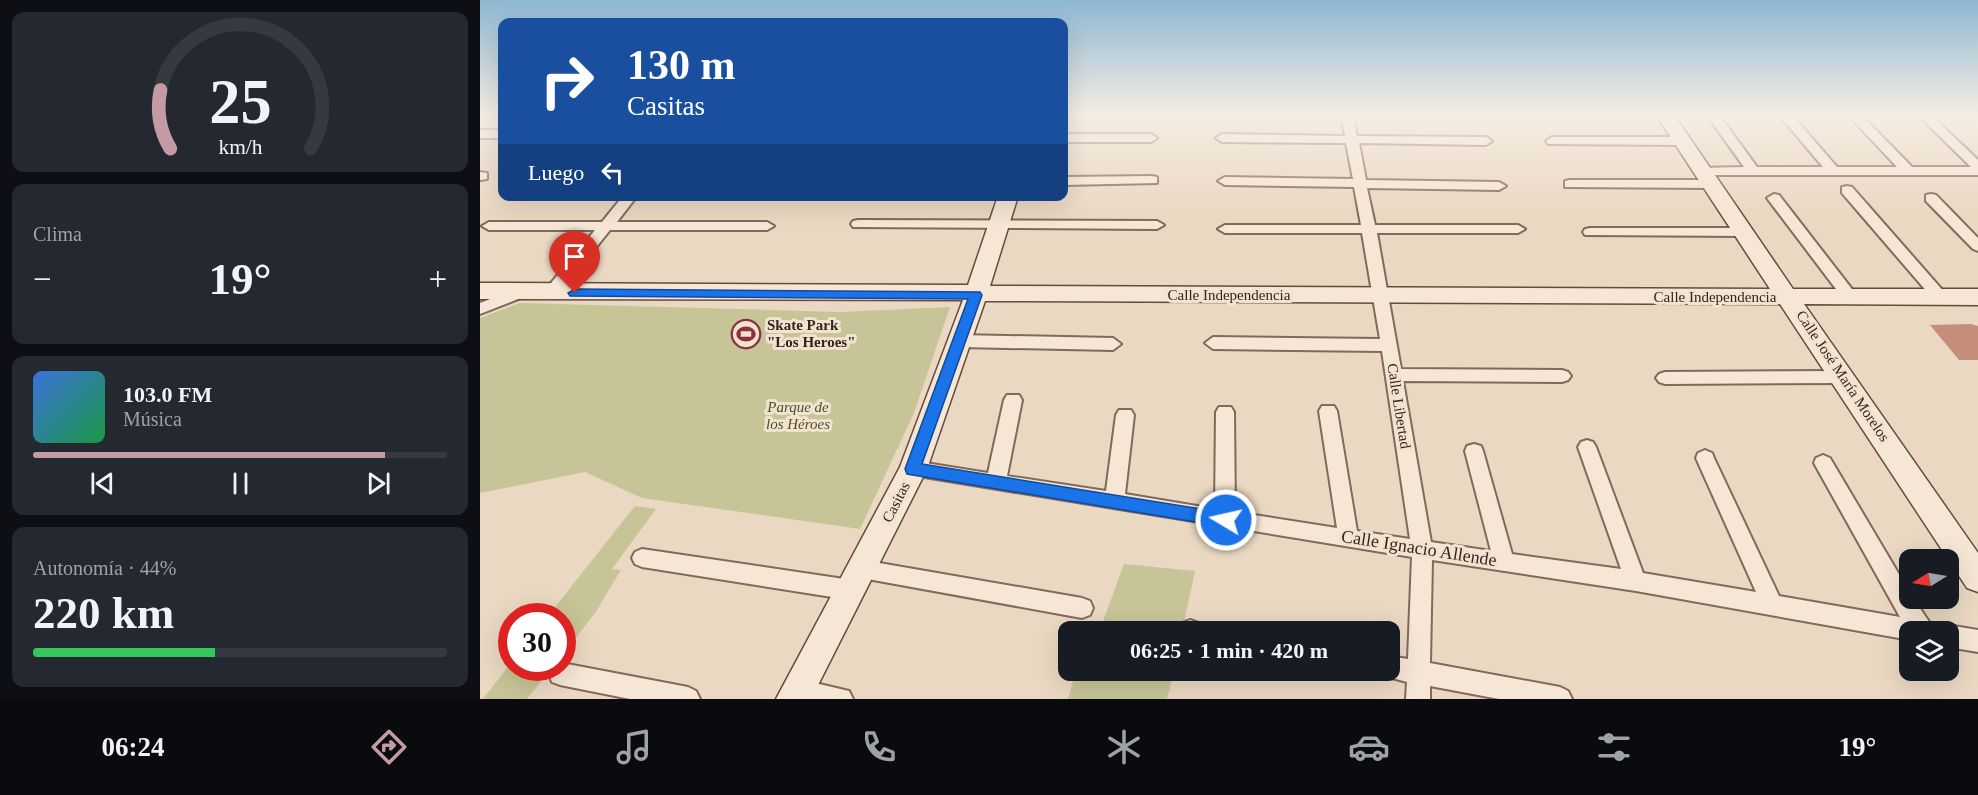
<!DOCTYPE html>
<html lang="es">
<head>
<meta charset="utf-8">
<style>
  body { margin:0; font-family:Georgia,serif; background:#242831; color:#f1f3f6; height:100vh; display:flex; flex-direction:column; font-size:22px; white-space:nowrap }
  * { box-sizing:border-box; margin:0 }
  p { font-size:20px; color:#9ea1a6 }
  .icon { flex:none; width:33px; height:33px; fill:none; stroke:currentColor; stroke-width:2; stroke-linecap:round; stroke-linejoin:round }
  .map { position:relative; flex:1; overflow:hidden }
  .side { display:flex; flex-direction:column; gap:12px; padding:12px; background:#0d0f14; width:480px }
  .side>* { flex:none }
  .top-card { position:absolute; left:18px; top:18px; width:570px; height:183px; border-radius:12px; box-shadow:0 6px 24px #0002; background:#1a4fa0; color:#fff; overflow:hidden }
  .needle { width:39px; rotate:259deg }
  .buttons { position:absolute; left:1419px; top:549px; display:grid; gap:12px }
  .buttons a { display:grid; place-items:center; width:60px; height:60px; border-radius:12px; background:#171b24; box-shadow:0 6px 24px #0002; font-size:30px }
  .speed { position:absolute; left:18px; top:603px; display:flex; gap:12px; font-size:30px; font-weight:700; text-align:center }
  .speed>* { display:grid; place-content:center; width:78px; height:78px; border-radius:50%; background:#171b24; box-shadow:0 6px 24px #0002; line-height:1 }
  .speed .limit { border:9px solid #d22; background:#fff; color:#111 }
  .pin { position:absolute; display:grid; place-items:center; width:51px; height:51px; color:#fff; margin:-62px -26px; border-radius:50% 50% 50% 0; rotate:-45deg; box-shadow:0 0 6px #0007 }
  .pin .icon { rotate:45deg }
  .me { position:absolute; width:66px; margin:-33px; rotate:279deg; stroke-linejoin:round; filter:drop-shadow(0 0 4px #0008) }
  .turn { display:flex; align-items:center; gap:21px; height:126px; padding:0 30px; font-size:27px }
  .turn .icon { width:78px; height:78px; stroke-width:2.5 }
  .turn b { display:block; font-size:42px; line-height:51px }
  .then { display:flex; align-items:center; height:57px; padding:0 30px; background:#0003; gap:12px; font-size:22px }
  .big { font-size:45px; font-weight:600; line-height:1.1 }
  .side .widget { flex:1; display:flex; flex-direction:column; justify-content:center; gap:9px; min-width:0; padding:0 21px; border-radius:12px; background:#242831 }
  .side .dial { align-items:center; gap:0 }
  .dial svg { height:156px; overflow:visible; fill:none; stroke:#363941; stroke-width:7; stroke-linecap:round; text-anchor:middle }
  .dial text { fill:#f1f3f6; stroke:none }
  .song { display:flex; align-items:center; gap:18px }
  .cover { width:72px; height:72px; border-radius:9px; background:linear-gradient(135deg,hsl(220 70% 55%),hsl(140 70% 35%)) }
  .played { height:6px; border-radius:3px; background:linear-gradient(90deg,#c49ba4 85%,#363941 85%) }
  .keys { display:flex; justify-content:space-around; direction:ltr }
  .heat { display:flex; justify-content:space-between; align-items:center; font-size:33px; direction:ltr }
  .charge { height:9px; border-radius:4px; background:linear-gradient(90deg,#34c759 44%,#363941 0) }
  .trip { position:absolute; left:578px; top:621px; width:342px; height:60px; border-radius:12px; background:#171b24; box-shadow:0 6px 24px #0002; font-weight:600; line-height:60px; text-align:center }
  .tabs { display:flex; height:96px; justify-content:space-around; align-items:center; background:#090b0e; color:#9ea1a6 }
  .tabs .icon { width:42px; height:42px }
  .tabs .current { color:#c49ba4 }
  .tabs b { font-size:27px; color:#f1f3f6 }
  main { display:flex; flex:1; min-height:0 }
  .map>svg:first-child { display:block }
</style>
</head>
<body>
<main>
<section class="side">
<div class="widget dial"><svg viewBox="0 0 100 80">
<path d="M14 69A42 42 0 1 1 86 69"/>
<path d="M14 69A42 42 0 0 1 9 39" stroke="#c49ba4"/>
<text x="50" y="56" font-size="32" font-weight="700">25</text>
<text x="50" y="72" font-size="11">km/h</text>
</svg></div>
<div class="widget"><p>Clima</p>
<div class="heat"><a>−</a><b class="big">19°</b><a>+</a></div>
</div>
<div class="widget">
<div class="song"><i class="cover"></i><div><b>103.0 FM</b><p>Música</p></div></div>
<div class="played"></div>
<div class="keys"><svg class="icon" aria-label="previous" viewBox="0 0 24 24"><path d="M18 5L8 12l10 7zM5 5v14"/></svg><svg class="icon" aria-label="pause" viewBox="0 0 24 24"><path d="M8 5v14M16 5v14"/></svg><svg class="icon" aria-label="next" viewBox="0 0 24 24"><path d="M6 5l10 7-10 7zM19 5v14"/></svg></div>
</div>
<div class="widget"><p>Autonomía · 44%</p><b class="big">220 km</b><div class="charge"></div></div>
</section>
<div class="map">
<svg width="1498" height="699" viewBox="0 0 1498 699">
  <rect width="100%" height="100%" fill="#ead8c2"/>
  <g fill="#c7c597">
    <polygon points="40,303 360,312 470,307 434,413 380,529 162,498 105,472 0,493 0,318"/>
    <polygon points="155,506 176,509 132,569 141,570 115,613 83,654 82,616 68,616"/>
    <polygon points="644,564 715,571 702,631 609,632 612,621 622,624"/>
    <polygon points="31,663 32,668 72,668 47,699 3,699"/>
    <polygon points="596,671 596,670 694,671 687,699 588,699"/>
  </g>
  <polygon fill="#c58e7b" points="1491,324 1498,326 1498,360 1479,360 1450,325"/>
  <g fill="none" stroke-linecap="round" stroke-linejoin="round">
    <g stroke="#82695b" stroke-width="4">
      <g id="street">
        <polygon points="861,115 873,115 877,136 1006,137 1012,141 1006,145 879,143 886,180 1019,182 1026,186 1019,190 887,188 895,225 1038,225 1045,229 1038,233 897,233 921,369 1082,370 1088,372 1091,376 1088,380 1082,382 923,381 951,542 1011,551 985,451 987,446 994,444 1001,446 1003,451 1032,554 1141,569 1098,447 1101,442 1107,440 1113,442 1116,447 1163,573 1276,592 1216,458 1218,453 1225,450 1232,453 1234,458 1299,596 1420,617 1334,463 1336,458 1343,455 1350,458 1430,593 1430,598 1433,598 1456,632 1430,632 1430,640 1156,591 952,560 950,663 1080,687 1088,691 1092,699 1019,699 950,686 950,699 926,699 927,682 901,675 899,670 909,670 909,656 928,659 932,557 426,474 424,469 426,464 433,461 508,473 524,400 527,395 539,395 542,400 527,476 626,491 636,415 639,410 651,410 654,415 645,494 735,509 736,412 739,407 751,407 754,412 755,512 857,528 839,411 842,406 854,406 857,411 877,531 930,539 902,351 733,349 725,343 733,337 900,339 882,233 745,233 738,229 745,225 881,225 874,187 745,185 738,181 745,177 873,179 866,143 742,142 736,138 742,134 865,136"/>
        <polygon points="1227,115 1239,115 1277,167 1343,167 1299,115 1312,115 1357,167 1417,167 1368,115 1381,115 1432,167 1491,167 1438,115 1451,115 1498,160 1498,175 1222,175 1217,174 1217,168 1264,167"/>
        <rect x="0" y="130" width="22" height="8"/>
        <polygon points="584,134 671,134 677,138 671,142 584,142"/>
        <polygon points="1072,137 1202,137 1208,141 1202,145 1068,144 1066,141"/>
        <polygon points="0,172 7,173 7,179 0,180"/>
        <polygon points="672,176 677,177 677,183 584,185 584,177"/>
        <polygon points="1090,180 1231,180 1238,184 1231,188 1085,187 1085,181"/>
        <polygon points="1367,186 1372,187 1465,293 1468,297 1465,301 1455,301 1362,193 1362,187"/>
        <polygon points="1294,194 1299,195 1375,293 1378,297 1375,301 1365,301 1287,198"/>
        <polygon points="1451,194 1456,195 1498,238 1498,251 1493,249 1446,201 1446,195"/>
        <polygon points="143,196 157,196 137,222 287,222 294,226 287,230 130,230 76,297 71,298 63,293 66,289 115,230 9,230 2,226 9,222 122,222"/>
        <polygon points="378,220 677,221 684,225 677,229 373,227 371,224 373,221"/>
        <polygon points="1110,228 1262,228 1269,232 1262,236 1105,235 1103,232 1105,229"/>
        <polygon points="41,287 49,292 46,296 0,314 0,303"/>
        <polygon points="479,335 633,338 641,344 633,350 479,347 471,341"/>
        <polygon points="1365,371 1371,373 1374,377 1371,381 1365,383 1185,384 1179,382 1176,378 1179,374 1185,372"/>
        <polygon points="162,549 371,580 378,583 382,590 378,597 371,600 162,567 155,564 152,558 155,552"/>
        <polygon points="382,560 602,598 610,601 613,608 610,615 602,618 382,578 375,576 372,569 375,562"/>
        <polygon points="710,620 724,625 727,632 700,632 702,623"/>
        <polygon points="1468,625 1498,630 1498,652 1468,647 1468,632 1459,632"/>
        <polygon points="82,663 208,687 216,691 220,699 150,699 80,685 72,682 69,674 71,668 82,668"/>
        <polygon points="318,679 369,691 373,699 312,699 307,690 310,682"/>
      </g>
    </g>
    <g stroke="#644b3e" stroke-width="3">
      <polygon id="secondary" points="1176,115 1194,115 1313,289 1498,289 1498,305 1324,304 1498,553 1498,592 1487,588 1300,304 505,301 447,469 331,699 296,699 420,467 483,300 0,299 0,283 488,285 518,196 538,196 510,286 1290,289"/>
    </g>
    <use href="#street" fill="#f6e6d5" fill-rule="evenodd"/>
    <use href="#secondary" fill="#f6e6d5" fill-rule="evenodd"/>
  </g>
  <linearGradient id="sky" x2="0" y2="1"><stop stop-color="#8db8d2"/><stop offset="0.54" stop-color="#f6ede4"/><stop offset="1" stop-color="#f6ede4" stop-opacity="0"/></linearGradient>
  <rect width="1498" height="213" fill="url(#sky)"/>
  <polygon fill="#1a73e8" stroke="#114b97" stroke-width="1.5" points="95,289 500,292 502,295 442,464 746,513 751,515 754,520 751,525 746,527 427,474 425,469 488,299 90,296 88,293"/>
  <defs>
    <g id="stadium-ring" transform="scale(1.5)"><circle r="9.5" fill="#f2e3d1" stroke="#8d3040" stroke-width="1.5"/><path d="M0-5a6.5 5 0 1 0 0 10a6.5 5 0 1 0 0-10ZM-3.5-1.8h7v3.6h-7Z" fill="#8d3040"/></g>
  </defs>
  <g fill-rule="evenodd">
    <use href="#stadium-ring" x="266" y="334"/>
  </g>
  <g text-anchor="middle" stroke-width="6" stroke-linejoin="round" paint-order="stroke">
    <g font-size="15" fill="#33251e" stroke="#f2e3d1">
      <text x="749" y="300">Calle Independencia</text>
      <text x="1235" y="302">Calle Independencia</text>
      <text transform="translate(1363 376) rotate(56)" y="5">Calle José María Morelos</text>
      <text transform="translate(919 406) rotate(81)" y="5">Calle Libertad</text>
      <text transform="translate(416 502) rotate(-63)" y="5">Casitas</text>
    </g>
    <g font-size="15" font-weight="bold" fill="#33251e" stroke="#f2e3d1" text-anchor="start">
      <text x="287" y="330">Skate Park<tspan x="287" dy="17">"Los Heroes"</tspan></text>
    </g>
    <g font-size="15" font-style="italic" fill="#4b4e26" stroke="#f2e3d1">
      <text x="318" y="412">Parque de<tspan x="318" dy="17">los Héroes</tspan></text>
    </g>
    <g font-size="18" fill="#33251e" stroke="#f2e3d1">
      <text transform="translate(939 548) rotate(9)" y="6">Calle Ignacio Allende</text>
    </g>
  </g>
</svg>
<div class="buttons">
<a><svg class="needle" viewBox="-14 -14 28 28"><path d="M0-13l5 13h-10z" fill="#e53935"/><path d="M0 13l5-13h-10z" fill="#9ea1a6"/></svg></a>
<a><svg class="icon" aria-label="layers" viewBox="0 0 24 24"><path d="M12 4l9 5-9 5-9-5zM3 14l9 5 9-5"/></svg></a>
</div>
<div class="speed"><div class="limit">30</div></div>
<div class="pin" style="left:95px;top:293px;background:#d93025"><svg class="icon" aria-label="arrive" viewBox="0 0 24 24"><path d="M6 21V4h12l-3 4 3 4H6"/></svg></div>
<svg class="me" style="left:746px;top:520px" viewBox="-20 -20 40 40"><circle r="17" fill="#1a73e8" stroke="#fff" stroke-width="3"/><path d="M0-11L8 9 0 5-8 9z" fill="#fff"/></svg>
<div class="trip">06:25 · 1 min · 420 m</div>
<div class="top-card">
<div class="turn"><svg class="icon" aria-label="right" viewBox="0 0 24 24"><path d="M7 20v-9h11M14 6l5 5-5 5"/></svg><div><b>130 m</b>Casitas</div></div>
<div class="then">Luego<svg class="icon" aria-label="left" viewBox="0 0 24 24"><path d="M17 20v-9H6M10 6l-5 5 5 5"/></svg></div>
</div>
</div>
</main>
<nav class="tabs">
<b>06:24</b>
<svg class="icon current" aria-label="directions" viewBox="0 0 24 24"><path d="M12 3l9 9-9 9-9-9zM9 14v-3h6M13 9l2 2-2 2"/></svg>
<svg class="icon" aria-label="music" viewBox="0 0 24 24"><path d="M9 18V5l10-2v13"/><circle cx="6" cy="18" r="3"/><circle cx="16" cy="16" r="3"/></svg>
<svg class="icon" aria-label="phone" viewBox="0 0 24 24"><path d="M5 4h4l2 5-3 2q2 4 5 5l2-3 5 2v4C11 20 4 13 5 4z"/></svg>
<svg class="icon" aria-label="climate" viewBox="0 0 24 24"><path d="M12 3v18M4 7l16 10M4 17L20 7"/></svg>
<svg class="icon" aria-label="car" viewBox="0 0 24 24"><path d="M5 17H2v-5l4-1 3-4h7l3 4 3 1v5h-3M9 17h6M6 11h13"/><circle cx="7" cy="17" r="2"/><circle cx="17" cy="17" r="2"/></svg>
<svg class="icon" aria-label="filters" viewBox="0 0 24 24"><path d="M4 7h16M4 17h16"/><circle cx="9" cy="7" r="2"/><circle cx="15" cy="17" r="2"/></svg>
<b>19°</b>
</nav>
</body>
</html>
